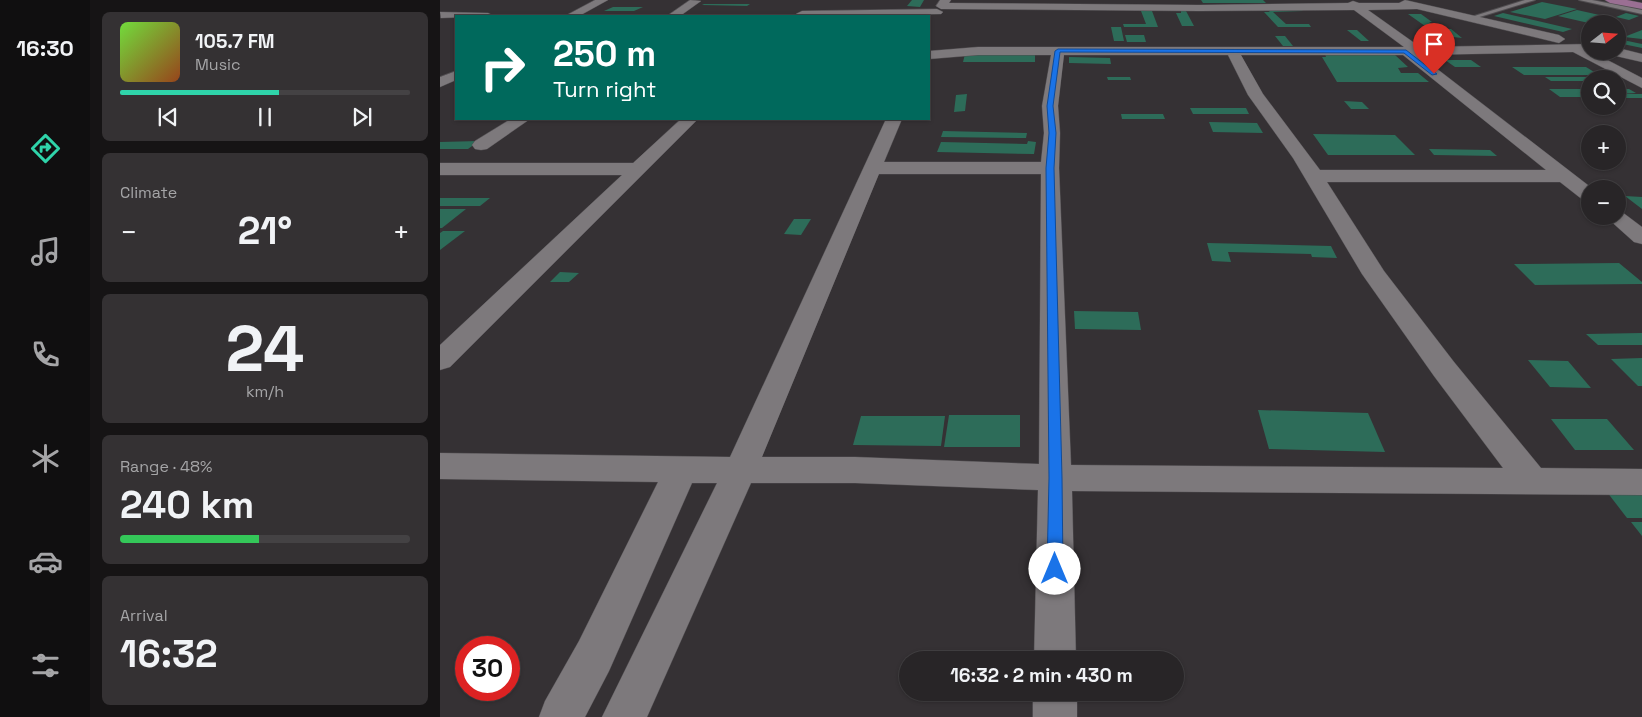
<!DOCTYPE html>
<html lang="en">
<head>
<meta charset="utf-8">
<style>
  body { margin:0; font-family:"Space Grotesk",sans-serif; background:#343133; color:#f1f3f6; height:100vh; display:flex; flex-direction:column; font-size:19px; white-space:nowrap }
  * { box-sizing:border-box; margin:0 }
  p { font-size:16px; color:#a5a5a7 }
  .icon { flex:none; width:28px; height:28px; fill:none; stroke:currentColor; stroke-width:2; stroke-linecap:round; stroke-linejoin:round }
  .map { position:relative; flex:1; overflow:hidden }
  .sheet { display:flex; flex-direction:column; gap:12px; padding:12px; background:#161415; width:350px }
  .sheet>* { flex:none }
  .hud { position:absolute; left:15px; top:15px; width:475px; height:105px; border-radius:0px; box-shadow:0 1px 4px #0004,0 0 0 1px #444244; background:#00695c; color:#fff; overflow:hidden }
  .needle { width:32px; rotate:73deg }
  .tools { position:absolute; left:1141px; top:15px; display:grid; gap:10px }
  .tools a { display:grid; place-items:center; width:45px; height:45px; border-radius:50%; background:#282527; box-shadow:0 1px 4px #0004,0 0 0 1px #444244; font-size:25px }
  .speed { position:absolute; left:15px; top:636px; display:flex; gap:10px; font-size:25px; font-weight:700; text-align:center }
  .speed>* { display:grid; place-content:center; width:65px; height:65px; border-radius:50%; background:#282527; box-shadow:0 1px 4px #0004,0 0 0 1px #444244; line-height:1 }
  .speed .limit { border:8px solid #d22; background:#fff; color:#111 }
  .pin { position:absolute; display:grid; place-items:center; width:42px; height:42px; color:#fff; margin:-51px -21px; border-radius:50% 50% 50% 0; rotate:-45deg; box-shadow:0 0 5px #0007 }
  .pin .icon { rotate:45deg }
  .me { position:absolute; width:55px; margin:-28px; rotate:0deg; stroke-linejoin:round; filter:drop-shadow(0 0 4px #0008) }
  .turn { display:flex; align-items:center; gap:18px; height:105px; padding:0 15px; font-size:22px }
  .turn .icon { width:65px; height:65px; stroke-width:2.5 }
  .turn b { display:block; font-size:35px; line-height:42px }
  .big { font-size:38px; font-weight:600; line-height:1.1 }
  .sheet .widget { flex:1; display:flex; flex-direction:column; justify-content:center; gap:8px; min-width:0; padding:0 18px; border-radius:8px; background:#343133 }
  .sheet .dial { align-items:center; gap:0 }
  .dial b { font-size:65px; line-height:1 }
  .song { display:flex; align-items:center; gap:15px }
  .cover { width:60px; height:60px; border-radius:8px; background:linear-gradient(135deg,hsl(100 70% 55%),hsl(20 70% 35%)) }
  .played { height:5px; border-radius:2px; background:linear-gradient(90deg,#2fd4aa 55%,#444244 55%) }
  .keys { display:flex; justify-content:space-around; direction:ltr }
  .heat { display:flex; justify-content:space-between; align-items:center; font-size:28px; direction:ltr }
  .charge { height:8px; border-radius:4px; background:linear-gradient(90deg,#34c759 48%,#444244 0) }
  .trip { position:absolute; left:459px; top:651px; width:285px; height:50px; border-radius:25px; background:#282527; box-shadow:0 1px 4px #0004,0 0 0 1px #444244; font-weight:600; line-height:50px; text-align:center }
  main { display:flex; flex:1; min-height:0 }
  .dock { display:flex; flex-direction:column; width:90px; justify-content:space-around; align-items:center; background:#100f10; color:#a5a5a7 }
  .dock .icon { width:35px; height:35px }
  .dock .selected { color:#2fd4aa }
  .dock b { font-size:22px; color:#f1f3f6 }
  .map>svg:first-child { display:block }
</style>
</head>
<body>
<main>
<nav class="dock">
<b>16:30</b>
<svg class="icon selected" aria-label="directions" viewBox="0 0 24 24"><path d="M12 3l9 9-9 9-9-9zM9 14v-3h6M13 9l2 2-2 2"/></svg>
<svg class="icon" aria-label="music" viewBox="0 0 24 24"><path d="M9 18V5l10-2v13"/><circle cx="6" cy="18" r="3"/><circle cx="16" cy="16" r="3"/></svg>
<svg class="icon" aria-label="phone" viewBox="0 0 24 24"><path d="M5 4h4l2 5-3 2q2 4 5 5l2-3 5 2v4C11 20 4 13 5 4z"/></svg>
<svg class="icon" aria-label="climate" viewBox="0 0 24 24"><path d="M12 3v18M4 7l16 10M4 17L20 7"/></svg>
<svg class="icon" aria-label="car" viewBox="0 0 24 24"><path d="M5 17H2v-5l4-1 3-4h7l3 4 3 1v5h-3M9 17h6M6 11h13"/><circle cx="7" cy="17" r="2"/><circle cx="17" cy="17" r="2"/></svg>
<svg class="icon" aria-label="filters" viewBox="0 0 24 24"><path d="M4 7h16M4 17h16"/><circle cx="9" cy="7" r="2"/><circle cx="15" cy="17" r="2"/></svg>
</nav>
<section class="sheet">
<div class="widget">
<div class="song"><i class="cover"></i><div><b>105.7 FM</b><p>Music</p></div></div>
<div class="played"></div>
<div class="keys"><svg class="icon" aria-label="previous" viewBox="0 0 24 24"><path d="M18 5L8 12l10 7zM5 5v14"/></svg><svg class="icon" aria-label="pause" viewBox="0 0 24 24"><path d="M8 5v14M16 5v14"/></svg><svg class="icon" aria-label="next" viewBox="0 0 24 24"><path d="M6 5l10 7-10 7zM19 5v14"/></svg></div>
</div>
<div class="widget"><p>Climate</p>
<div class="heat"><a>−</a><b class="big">21°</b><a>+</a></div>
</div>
<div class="widget dial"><b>24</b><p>km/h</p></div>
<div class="widget"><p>Range · 48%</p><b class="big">240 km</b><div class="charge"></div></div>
<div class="widget"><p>Arrival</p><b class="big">16:32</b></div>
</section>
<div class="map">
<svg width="1202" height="717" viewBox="0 0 1202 717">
  <rect width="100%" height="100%" fill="#353134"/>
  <g fill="#2d6c59">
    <polygon points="472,0 484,0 480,7 467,6"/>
    <polygon points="761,0 823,0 826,3 763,3"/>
    <polygon points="1102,2 1137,9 1105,19 1070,12"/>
    <polygon points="264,4 310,4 307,6 262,5"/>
    <polygon points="173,7 203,7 194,11 164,11"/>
    <polygon points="861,9 863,11 833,12 846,24 869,24 871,27 838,27 824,12 830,12 827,10"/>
    <polygon points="1137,10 1173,18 1153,24 1118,16"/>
    <polygon points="701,11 712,11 718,27 684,27 683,24 706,24"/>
    <polygon points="741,11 746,11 754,26 742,26 736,13 741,13"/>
    <polygon points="1063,13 1132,29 1123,32 1054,16"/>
    <polygon points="1186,13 1199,16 1189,20 1176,17"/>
    <polygon points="968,14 981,14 992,22 989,22 992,24 1000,26 985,26"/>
    <polygon points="671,27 681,27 684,41 674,41"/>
    <polygon points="1002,29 1011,29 1022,38 1013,37"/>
    <polygon points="907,30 917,30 929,41 921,41"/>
    <polygon points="1202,30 1202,39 1184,37"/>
    <polygon points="685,35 704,35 706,42 687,42"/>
    <polygon points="835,36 845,36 853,46 843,46"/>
    <polygon points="1178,39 1202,44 1202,48 1178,43"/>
    <polygon points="525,54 595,54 595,62 523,62"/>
    <polygon points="885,54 955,55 968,67 958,68 961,73 978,73 989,82 897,82 882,57 886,57"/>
    <polygon points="629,57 670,58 671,64 629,63"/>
    <polygon points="1005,60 1031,60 1041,67 1015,67"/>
    <polygon points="1072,67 1146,67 1159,75 1084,75"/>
    <polygon points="667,77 690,77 691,80 668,80"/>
    <polygon points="1105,77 1150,77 1150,81 1111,81"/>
    <polygon points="1109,89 1150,89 1150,97 1120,97"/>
    <polygon points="1178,89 1189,89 1196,93 1179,94 1202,94 1202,98 1178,98"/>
    <polygon points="527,94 525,111 514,112 516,95"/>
    <polygon points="904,101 922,102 929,109 911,109"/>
    <polygon points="750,108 806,108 809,114 753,114"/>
    <polygon points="681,114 723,114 725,119 682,119"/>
    <polygon points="769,122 817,123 823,133 773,132"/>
    <polygon points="503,131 587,133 586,138 501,137"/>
    <polygon points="873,134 955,135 975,155 888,155"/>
    <polygon points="39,141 28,149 0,149 0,142"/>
    <polygon points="588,141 596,142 594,154 497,152 501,142 587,144"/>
    <polygon points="989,149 1050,150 1057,156 994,155"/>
    <polygon points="1185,196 1202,197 1202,209"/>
    <polygon points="0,198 50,198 40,206 0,206"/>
    <polygon points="0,209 26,209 2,228 0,228"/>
    <polygon points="354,219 371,219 361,235 344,234"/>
    <polygon points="3,231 25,231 0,250 0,233"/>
    <polygon points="767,243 891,246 897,258 872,257 871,254 788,252 791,262 772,261"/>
    <polygon points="1179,263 1202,282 1202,284 1095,285 1074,264"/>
    <polygon points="120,272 139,273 129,282 110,282"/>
    <polygon points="634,311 698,312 701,330 635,329"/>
    <polygon points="1202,333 1202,345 1158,345 1146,334"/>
    <polygon points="1202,358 1202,386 1198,386 1171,359"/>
    <polygon points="1088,360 1128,361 1151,388 1110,387"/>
    <polygon points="818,410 928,413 945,452 829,449"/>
    <polygon points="509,415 580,415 580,447 504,447"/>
    <polygon points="421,416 505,416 501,446 413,445"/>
    <polygon points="1111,419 1167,419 1194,450 1135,450"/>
    <polygon points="1202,487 1202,518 1187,518 1167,492"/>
    <polygon points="1191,522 1202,522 1202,536"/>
  </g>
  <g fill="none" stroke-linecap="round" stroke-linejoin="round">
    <g stroke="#504d50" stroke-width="2">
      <g id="lane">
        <polygon points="1085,0 1095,0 1033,19 1028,18"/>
        <polygon points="1139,0 1152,0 1202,10 1202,14"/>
      </g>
    </g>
    <g stroke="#504d50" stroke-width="1">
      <g id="street">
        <polygon points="155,0 168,0 139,16 125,16"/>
        <polygon points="250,0 261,1 240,16 227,16"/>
        <path d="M500,0H511L509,3L759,5L908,3L913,1L919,3H959L965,0L1119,35L1125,39L1119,43L977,9L928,10L980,47L1150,44V51L1202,78V88L1133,52L979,55L1153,189H1150V202L1143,200L1120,182H887L944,271L1014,362L1101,468L1202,469V495L632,491L636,660H594L598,490L415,483H311L207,717H162L277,483H252L169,671L145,717H99L105,701L139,641L218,482L0,479V453L290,457L446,119H462L444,162H601L604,133L602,106L611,55H538L489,59V51L538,47H964L914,10L759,11L501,9L496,6ZM624,55H788L808,95L853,158L922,274L994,376L1063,468L631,465L619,168L620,133L618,106ZM801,55H963L1106,170H880L823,94ZM439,174H601L599,464L415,457H322Z"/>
        <polygon points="497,9 503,12 501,14 358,16 356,14 362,11"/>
        <polygon points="0,12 48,13 54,16 1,18"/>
        <polygon points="1178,48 1202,54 1202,62 1167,54 1166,51 1178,51"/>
        <polygon points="16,71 16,80 0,87 0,77"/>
        <polygon points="71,119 90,119 47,149 41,150 35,149 32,145 35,141"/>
        <polygon points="241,119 258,119 10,367 0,370 0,345 182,175 0,175 0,163 193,163"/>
        <polygon points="1178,210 1182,212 1202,227 1202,244 1194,242 1165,216 1178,216"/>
        <rect x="593" y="692" width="44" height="25"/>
      </g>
    </g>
    <g stroke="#504d50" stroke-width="1">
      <polygon id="primary" points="1165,0 1187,0 1202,3 1202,9 1170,3"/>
    </g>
    <use href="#lane" fill="#7d797c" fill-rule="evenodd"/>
    <use href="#street" fill="#7d797c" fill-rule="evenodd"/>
    <use href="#primary" fill="#9a6f93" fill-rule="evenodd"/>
  </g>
  <polygon fill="#1a73e8" stroke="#114b97" points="618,49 966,50 997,74 992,75 964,53 620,52 613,106 616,133 614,168 622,478 623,569 621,574 615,576 610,574 607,569 609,478 606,168 609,133 607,106 615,51"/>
</svg>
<div class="tools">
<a><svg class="needle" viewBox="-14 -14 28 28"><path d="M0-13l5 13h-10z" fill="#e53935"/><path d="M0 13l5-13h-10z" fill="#a5a5a7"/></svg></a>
<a><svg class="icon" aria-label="search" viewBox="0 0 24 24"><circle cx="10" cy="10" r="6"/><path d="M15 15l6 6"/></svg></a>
<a>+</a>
<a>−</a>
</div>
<div class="speed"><div class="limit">30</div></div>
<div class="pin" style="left:994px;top:74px;background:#d93025"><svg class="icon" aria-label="arrive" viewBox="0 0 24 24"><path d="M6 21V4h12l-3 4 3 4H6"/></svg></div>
<svg class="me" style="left:615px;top:569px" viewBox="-20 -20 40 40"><circle r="19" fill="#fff"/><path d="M0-13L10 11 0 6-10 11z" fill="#1a73e8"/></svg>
<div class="trip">16:32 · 2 min · 430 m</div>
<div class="hud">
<div class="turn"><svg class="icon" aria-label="right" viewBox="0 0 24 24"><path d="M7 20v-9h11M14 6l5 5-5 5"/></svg><div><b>250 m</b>Turn right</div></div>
</div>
</div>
</main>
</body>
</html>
